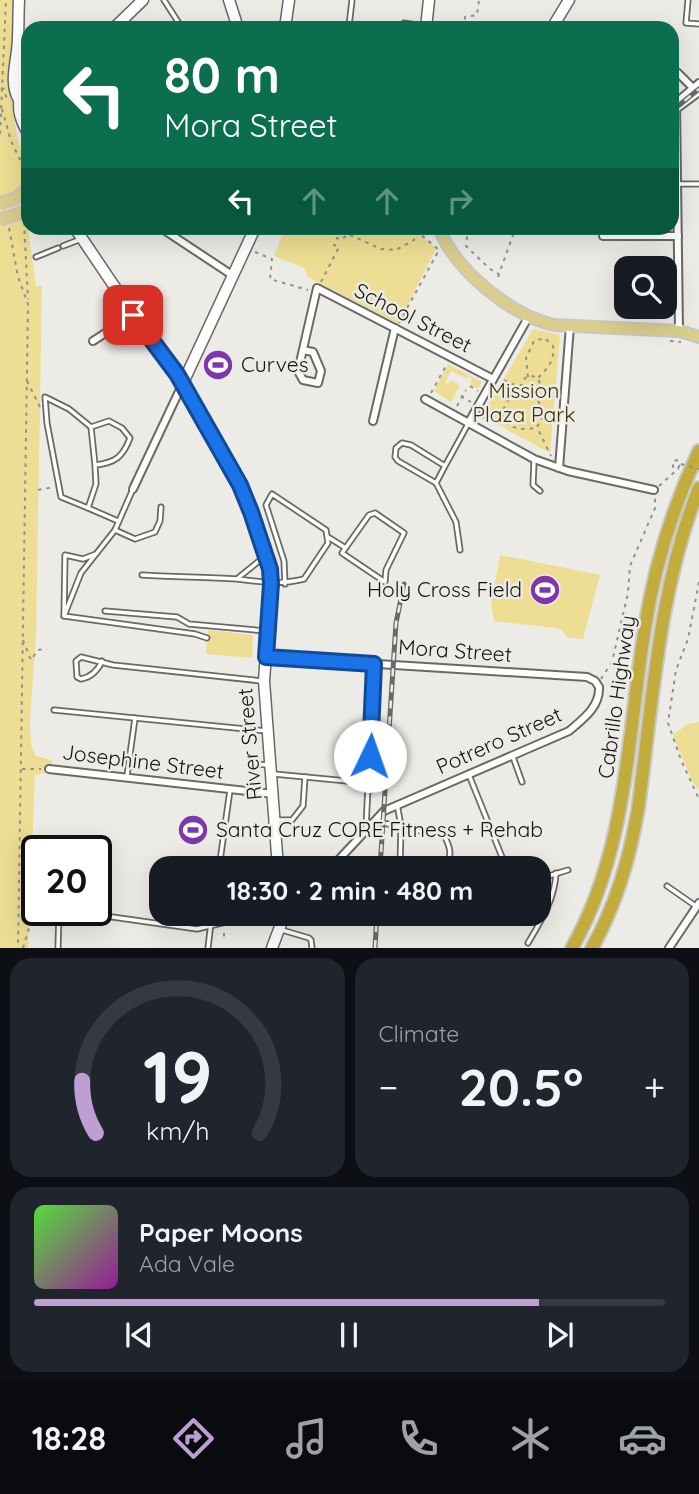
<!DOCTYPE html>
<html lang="en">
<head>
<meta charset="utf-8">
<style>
  body { margin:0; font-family:Quicksand,sans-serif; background:#20242c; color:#f1f3f6; height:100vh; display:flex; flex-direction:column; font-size:26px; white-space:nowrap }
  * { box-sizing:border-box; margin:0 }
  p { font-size:23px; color:#9ea1a6 }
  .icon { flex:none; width:38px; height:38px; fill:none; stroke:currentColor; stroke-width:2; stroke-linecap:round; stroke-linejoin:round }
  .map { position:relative; height:948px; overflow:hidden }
  .details { display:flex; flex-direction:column; gap:10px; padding:10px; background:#0d0f14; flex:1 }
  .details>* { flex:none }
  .guide { position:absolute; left:21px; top:21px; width:658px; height:214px; border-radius:21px; box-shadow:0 7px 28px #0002; background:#0b6e4f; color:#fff; overflow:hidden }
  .fabs { position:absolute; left:614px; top:256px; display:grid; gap:14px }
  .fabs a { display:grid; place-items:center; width:63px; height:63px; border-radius:14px; background:#171b24; box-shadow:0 7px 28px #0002; font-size:35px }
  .speed { position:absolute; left:21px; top:835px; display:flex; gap:14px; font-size:35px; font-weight:700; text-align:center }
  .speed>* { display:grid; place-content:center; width:91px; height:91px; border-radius:50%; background:#171b24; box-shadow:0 7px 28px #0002; line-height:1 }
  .speed .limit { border:4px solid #111; border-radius:10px; background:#fff; color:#111 }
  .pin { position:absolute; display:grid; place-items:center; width:60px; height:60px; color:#fff; margin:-30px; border-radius:14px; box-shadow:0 4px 10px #0006 }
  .me { position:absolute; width:77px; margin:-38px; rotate:3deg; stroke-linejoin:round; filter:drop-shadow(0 0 5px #0008) }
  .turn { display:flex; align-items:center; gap:24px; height:147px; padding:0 28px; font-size:32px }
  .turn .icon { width:91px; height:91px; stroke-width:2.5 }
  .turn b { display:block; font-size:49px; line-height:60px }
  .lanes { display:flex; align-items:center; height:66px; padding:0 28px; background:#0003; justify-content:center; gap:35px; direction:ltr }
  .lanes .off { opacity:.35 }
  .big { font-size:52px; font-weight:700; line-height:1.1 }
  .details .widget { flex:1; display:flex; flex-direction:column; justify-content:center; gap:10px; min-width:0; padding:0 24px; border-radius:21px; background:#20242c }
  .details .dial { align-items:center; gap:0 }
  .dial svg { height:182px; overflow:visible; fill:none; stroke:#363941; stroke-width:7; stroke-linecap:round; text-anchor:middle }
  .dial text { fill:#f1f3f6; stroke:none }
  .song { display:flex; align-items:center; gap:21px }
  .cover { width:84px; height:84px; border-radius:10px; background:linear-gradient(135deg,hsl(110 70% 55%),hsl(300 70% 35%)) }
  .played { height:7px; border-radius:4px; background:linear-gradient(90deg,#bd9fd4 80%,#363941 80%) }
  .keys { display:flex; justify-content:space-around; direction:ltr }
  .heat { display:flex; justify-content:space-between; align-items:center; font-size:38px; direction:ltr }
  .details .tiles { flex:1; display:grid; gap:10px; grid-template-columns:1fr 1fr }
  .widget:last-child { grid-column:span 2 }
  .trip { position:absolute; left:149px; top:856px; width:402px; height:70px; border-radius:21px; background:#171b24; box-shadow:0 7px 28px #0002; font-weight:700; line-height:70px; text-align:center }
  .tab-bar { display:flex; height:112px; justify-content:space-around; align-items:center; background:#090b0e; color:#9ea1a6 }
  .tab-bar .icon { width:49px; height:49px }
  .tab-bar .selected { color:#bd9fd4 }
  .tab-bar b { font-size:32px; color:#f1f3f6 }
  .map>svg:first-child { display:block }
</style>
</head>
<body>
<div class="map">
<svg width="699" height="948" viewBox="0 0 699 948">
  <rect width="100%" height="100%" fill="#ecebe6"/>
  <g fill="#edde93">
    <polygon points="0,0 13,0 11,90 14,121 19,145 27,166 28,228 36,287 42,285 36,636 30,719 31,745 36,756 52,760 51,770 35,776 28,948 0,948"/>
    <path d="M285,228H362L390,234L393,228C413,227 422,236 436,248L399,324L308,277L304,268L274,256Z"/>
    <polygon points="533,329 560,335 550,453 482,416"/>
    <polygon points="448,364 482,382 478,389 470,385 472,378 468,376 467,379 451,371 445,382 448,384 451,380 460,386 451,402 434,391"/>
    <polygon points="500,555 600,575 583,639 567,637 562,630 556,628 494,621 491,604"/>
    <polygon points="208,630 253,635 252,658 206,654"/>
    <polygon points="699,722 699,790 692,781 673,735 688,724"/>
  </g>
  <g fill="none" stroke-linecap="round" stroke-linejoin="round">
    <g stroke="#6a6965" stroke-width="7">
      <g id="lane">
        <polyline points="164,0 182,28"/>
        <polyline points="688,0 686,23 699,24"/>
        <polyline points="404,23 424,26"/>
        <polyline points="349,26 352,0"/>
        <polyline points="678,184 699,184"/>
        <polyline points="63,246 81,239"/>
        <polyline points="36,257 58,248"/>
        <polyline points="534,461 533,485 540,491"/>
        <path d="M95,465L91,427L109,421L122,428L130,438C123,457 115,463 95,465L96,484L88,508L118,521"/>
        <polyline points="445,466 436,483 398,461 395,457 396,448 402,443 411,445 445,466 468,424"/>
        <polyline points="436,483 456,522 460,550"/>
        <polyline points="88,508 61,497 47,423 45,397 69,409 91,427"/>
        <polygon points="375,513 404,533 386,570 385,582 342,553 369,515"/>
        <polyline points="115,530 135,539 155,532 160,521 161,507"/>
        <polyline points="328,537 344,547"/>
        <polyline points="96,554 83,559 65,555 64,616 81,573 115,530 133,489"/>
        <path d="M142,575C173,577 205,577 237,579C261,582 280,585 304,579L328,543L326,530L272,494L266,505L284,561L285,584"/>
        <polyline points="238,578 264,557"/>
        <polyline points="105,611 177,617 189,624 266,631"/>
        <polyline points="64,616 195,634 207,638"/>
        <path d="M102,661C98,670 92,677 81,679L77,677L76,661L81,657L113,665L262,681"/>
        <polyline points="54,710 267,731"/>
        <polyline points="513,757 522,782"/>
        <polyline points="254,764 269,765"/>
        <polyline points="274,774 368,783"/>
        <polyline points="469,775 506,867"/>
        <polyline points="127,776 135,718"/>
        <polyline points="397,804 401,826 400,868"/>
        <polyline points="278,820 292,820 303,806 305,777"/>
        <polyline points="375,822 401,826"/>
        <polyline points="366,827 374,664"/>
        <path d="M400,865L443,867C455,856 449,845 443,833L400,829"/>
        <polyline points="219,868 230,790"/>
        <polyline points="539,879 568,870"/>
        <polyline points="667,886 697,907"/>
        <polyline points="63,910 197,929 260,914"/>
        <polyline points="282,930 309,938 311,940 312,948"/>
        <path d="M528,943C541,921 555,899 556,873"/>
        <polyline points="58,948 59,910"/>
        <polyline points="208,948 212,914"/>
      </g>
    </g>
    <g stroke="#6a6965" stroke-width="10">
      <g id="street">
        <polyline points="672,70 678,73 698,93"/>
        <polyline points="676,102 679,331"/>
        <polyline points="672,106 699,83"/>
        <polyline points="672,112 699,92"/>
        <polyline points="161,228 232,275"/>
        <polyline points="603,236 678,236"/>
        <polyline points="93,341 133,315"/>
        <polyline points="303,350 313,352 321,371 318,383 303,380 298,371 317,288 493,379"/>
        <polyline points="425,399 534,459 568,471 654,490"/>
        <polyline points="373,421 395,328"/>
        <polyline points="469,422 529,316"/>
        <polyline points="559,468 570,326"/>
        <polyline points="133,489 182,385"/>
        <path d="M266,657L587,677L595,681L599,687C600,707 583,719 569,731L384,811L331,868"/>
        <polyline points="49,769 274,794"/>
        <polyline points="669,948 699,903"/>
      </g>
    </g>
    <g stroke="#6a6965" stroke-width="13">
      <g id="secondary">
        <polyline points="229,0 238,28"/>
        <polyline points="114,28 143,0"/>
        <polyline points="285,28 289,0"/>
        <polyline points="426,28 429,0"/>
        <polyline points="552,28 569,0"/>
        <polyline points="18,57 28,106"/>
        <path d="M20,97C17,110 21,121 28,133"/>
        <path d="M19,100C10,85 15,67 17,51C19,34 18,17 19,0"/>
        <polyline points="75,228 143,329 177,374 240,485 266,556 271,584 264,681 278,868"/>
        <polyline points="182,385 255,228"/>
        <polyline points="272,948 281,924 281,914"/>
      </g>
    </g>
    <g stroke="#c7c7c6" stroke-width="14">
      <g id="primary">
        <polyline points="14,199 28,188"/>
        <polyline points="17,214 28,211"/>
        <path d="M439,228C455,270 510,315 554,325L679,331L699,337"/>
      </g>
    </g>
    <g stroke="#c7c7c6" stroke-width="16">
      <g id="highway">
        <path d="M572,948C627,851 627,741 644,634C653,570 672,509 699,451"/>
        <path d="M592,948C616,905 630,857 638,809C653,701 658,590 699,488"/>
      </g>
    </g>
    <g stroke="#92918d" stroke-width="2" stroke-dasharray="3.5 5" stroke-linecap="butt">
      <polyline points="464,28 465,17 477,15 479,0"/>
      <polyline points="1,88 4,89 7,100"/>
      <polyline points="2,109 11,141 26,172 26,179"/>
      <polyline points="0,134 6,0"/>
      <polyline points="24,222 28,299"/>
      <polyline points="9,228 18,277 28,304 18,948"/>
      <polyline points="468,228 466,246 490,269 499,274"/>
      <polyline points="255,252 272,259 270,279 308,290"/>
      <polyline points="498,277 513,235 519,228"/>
      <polyline points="321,282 339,247 334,245 337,238 341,240 348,234 381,249 396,250 414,240 417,234 411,229 412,228"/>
      <polyline points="399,323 439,250 413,228"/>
      <polyline points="670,341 681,342"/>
      <circle cx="531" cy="385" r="9"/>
      <path d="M528,377L526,358L534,341L545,338L553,346C555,361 547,369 537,379"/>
      <polyline points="504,380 510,384 521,385"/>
      <polyline points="27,381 40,407"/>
      <polyline points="470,386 478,391"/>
      <polyline points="541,386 558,390"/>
      <path d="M523,389C517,394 509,397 506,404C493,426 522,433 537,427"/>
      <polyline points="431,393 447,364"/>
      <polyline points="535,393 544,415 537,427 551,456"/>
      <polyline points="461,396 471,402"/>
      <polyline points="457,406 466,390"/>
      <polyline points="482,418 502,410"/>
      <polyline points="678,460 673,461 673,467 677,469 681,464"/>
      <polyline points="659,486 679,468"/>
      <polyline points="38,490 54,487"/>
      <polyline points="699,582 688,639 676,670 668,723 681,760 699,799"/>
      <polyline points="23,640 31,660 38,650 47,649"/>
      <polyline points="601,679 612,662 628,593 630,566 655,508 655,496"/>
      <polyline points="22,769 41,769"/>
      <polyline points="224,933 224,937"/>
      <polyline points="23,948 37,902"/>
    </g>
    <use href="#lane" stroke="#fff" stroke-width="3.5"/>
    <use href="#street" stroke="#fff" stroke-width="6"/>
    <use href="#secondary" stroke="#fff" stroke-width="10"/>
    <use href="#primary" stroke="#dace8a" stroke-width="10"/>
    <use href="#highway" stroke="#c2ad3c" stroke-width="12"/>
    <g stroke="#696965" stroke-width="5">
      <g id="rail">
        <polyline points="672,111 699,89"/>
        <polyline points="380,868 396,623 404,584"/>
        <polyline points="375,948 377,914"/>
      </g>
    </g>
    <use href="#rail" stroke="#ecebe6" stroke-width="2.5" stroke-dasharray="8" stroke-linecap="butt"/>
    <g stroke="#c7c7c6" stroke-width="14" stroke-linecap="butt">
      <g id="primary-bridge">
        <polyline points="0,203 14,199"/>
        <polyline points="0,220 17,214"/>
      </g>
    </g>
    <polyline stroke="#92918d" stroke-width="2" stroke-dasharray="3.5 5" stroke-linecap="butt" points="681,464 699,469"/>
    <use href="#primary-bridge" stroke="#dace8a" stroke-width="10"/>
  </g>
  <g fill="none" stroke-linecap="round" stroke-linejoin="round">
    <g stroke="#114b97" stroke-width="18">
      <polyline id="route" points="133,315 177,374 240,485 251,512 270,569 271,584 266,657 374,664 370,756"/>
    </g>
    <use href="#route" stroke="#1a73e8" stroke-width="12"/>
  </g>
  <defs>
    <g id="stadium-disc" transform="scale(1.575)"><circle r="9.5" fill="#7d38ab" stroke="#ecebe6"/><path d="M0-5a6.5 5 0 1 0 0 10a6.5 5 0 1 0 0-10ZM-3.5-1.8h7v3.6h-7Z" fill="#fff"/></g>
  </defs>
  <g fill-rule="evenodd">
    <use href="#stadium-disc" x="218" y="365"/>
    <use href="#stadium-disc" x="545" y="590"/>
    <use href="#stadium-disc" x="193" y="830"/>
  </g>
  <g text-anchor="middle" stroke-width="5" stroke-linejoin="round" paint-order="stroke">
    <g font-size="21" fill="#141412" stroke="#ecebe6">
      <text transform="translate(413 318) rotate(27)" y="7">School Street</text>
      <text transform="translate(455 651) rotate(4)" y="7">Mora Street</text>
      <text transform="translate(617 697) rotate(-82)" y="7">Cabrillo Highway</text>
      <text transform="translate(499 741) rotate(-24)" y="7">Potrero Street</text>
      <text transform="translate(250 744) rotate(-95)" y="7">River Street</text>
      <text transform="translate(143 762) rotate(7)" y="7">Josephine Street</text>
    </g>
    <g font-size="21" fill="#141412" stroke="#ecebe6" text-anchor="start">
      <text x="241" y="372">Curves</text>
      <text x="522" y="597" text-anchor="end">Holy Cross Field</text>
      <text x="216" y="837">Santa Cruz CORE Fitness + Rehab</text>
    </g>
    <g font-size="21" fill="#3a3207" stroke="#ecebe6">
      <text x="524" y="398">Mission<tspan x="524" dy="24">Plaza Park</tspan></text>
    </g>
  </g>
</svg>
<div class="fabs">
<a><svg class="icon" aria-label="search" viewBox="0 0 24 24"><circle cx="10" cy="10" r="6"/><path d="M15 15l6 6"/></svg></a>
</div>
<div class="speed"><div class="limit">20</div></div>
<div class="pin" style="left:133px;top:315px;background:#d93025"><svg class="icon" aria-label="arrive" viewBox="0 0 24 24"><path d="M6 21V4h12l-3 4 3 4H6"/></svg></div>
<svg class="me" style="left:370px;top:756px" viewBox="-20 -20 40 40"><circle r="19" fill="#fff"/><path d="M0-13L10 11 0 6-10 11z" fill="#1a73e8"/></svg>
<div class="trip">18:30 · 2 min · 480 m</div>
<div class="guide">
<div class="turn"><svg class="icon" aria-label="left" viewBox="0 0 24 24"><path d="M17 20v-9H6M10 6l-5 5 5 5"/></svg><div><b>80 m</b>Mora Street</div></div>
<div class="lanes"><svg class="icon" aria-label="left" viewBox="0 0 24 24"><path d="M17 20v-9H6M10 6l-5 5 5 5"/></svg><svg class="icon off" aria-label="ahead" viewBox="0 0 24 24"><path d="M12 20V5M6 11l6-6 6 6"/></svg><svg class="icon off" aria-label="ahead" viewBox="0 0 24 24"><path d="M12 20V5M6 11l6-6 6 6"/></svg><svg class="icon off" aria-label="right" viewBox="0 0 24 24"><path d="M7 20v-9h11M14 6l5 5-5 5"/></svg></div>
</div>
</div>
<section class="details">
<div class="tiles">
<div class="widget dial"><svg viewBox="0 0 100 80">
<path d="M14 69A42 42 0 1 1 86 69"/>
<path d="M14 69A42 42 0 0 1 8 46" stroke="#bd9fd4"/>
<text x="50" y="56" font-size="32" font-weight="700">19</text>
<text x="50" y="72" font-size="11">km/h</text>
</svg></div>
<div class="widget"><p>Climate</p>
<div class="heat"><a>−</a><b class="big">20.5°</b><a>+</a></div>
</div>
<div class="widget">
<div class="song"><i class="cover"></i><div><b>Paper Moons</b><p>Ada Vale</p></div></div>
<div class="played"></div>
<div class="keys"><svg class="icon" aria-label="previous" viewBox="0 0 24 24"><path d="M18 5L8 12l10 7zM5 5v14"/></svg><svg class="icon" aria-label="pause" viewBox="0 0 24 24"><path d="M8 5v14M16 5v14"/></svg><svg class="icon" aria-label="next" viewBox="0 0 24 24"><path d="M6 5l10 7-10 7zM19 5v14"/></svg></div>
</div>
</div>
</section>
<nav class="tab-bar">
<b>18:28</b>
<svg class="icon selected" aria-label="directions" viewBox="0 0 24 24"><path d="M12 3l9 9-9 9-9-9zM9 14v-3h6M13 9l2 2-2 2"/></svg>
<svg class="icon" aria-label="music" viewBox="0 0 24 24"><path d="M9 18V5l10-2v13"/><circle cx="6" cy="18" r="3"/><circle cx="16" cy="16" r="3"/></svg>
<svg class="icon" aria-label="phone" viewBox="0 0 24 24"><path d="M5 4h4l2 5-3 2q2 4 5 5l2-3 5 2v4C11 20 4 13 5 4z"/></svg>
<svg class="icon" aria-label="climate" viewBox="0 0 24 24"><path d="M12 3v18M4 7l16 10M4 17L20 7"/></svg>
<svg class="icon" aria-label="car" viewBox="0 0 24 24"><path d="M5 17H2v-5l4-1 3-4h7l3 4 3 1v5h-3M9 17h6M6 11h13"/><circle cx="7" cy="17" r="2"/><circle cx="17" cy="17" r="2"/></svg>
</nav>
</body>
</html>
